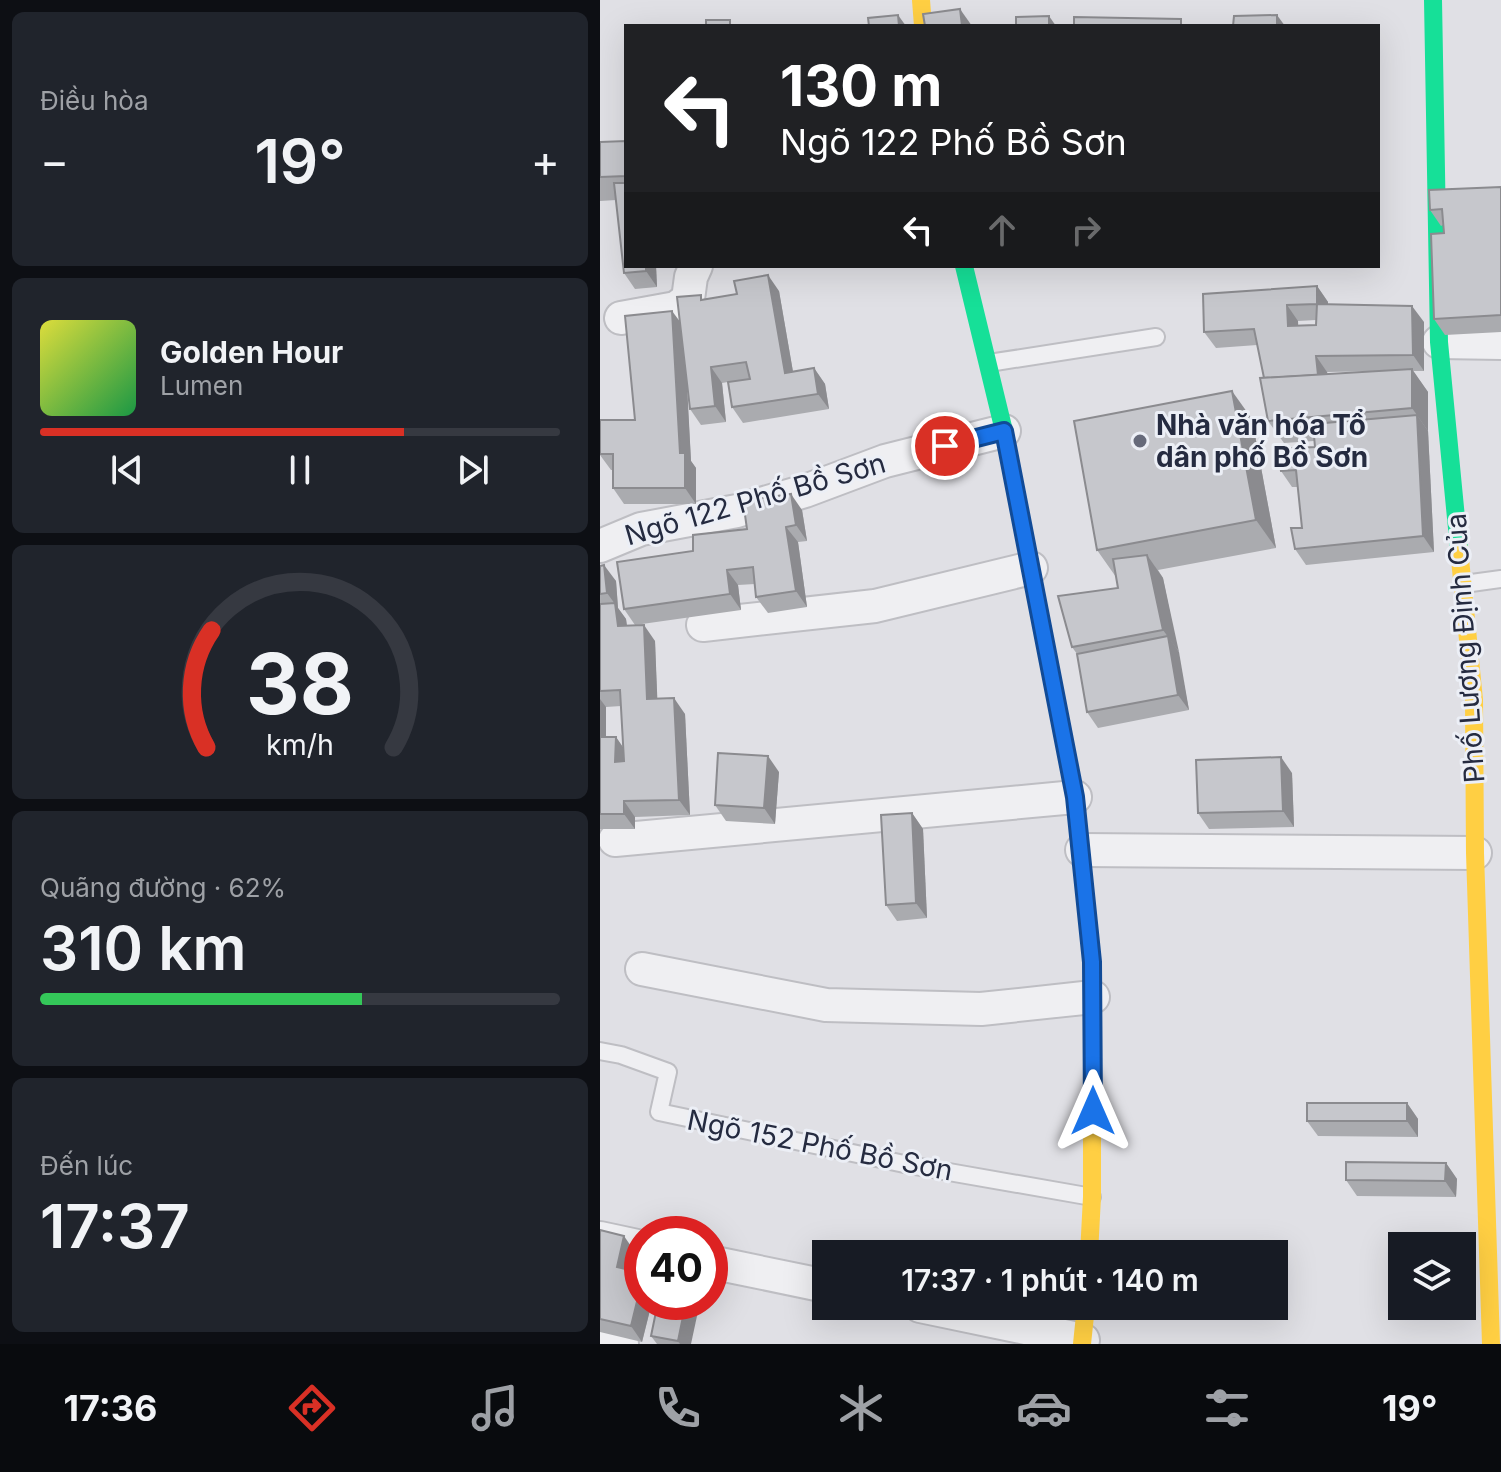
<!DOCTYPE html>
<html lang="vi">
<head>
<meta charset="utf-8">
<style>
  body { margin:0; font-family:Inter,sans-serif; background:#20242c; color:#f1f3f6; height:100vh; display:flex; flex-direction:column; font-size:30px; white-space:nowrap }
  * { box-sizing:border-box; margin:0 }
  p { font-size:26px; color:#9ea1a6 }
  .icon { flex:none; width:44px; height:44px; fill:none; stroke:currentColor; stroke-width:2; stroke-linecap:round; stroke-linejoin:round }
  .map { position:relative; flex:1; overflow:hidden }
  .side { display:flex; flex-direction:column; gap:12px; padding:12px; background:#0d0f14; width:600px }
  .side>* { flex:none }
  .banner { position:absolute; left:24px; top:24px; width:756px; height:244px; border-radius:0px; box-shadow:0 8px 32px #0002; background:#202124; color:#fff; overflow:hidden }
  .buttons { position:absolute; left:788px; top:1232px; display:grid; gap:16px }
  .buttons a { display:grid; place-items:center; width:88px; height:88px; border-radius:0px; background:#171b24; box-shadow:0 8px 32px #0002; font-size:40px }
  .speed { position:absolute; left:24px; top:1216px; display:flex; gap:16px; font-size:40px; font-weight:700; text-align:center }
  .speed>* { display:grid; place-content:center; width:104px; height:104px; border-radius:50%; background:#171b24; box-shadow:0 8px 32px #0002; line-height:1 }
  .speed .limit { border:12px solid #d22; background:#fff; color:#111 }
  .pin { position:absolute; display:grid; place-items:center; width:68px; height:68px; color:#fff; margin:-34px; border:4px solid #fff; border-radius:50%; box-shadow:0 2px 8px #0007 }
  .me { position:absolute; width:88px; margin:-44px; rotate:0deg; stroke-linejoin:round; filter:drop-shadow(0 0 6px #0008) }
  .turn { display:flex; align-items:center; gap:28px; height:168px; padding:0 24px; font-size:36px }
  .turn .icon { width:104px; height:104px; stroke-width:2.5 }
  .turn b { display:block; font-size:56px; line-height:68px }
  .lanes { display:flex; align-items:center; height:76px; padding:0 24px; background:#0003; justify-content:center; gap:40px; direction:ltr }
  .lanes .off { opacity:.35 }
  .big { font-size:60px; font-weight:600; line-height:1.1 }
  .side .card { flex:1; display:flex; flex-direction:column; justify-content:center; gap:12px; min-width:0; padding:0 28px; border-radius:12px; background:#20242c }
  .side .dial { align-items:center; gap:0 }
  .dial svg { height:208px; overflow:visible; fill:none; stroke:#363941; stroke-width:7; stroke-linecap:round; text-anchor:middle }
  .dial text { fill:#f1f3f6; stroke:none }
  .song { display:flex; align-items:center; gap:24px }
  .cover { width:96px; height:96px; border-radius:12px; background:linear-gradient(135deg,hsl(60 70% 55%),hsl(140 70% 35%)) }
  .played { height:8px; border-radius:4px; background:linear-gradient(90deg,#d93025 70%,#363941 70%) }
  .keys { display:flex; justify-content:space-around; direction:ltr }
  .heat { display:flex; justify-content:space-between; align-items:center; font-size:44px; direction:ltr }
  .charge { height:12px; border-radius:6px; background:linear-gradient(90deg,#34c759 62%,#363941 0) }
  .trip { position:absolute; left:212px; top:1240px; width:476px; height:80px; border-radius:0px; background:#171b24; box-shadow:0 8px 32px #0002; font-weight:600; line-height:80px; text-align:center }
  .tab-bar { display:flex; height:128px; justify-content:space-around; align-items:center; background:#090b0e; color:#9ea1a6 }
  .tab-bar .icon { width:56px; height:56px }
  .tab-bar .on { color:#d93025 }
  .tab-bar b { font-size:36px; color:#f1f3f6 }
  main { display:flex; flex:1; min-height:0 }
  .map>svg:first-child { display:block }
</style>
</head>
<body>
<main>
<section class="side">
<div class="card"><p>Điều hòa</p>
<div class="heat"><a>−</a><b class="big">19°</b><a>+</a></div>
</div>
<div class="card">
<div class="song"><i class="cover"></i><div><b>Golden Hour</b><p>Lumen</p></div></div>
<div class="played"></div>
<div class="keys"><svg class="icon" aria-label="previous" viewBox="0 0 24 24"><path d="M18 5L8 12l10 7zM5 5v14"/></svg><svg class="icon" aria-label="pause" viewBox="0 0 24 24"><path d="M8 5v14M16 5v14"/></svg><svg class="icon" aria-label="next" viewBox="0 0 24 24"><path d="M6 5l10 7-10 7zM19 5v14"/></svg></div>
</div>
<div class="card dial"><svg viewBox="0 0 100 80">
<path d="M14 69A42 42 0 1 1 86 69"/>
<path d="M14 69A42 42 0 0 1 16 24" stroke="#d93025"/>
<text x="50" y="56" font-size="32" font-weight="700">38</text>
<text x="50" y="72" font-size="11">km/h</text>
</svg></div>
<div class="card"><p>Quãng đường · 62%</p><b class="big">310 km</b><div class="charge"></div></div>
<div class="card"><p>Đến lúc</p><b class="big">17:37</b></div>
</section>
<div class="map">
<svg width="901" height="1344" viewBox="0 0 901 1344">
  <rect width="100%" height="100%" fill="#e0e0e5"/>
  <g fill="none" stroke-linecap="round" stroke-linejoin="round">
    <g stroke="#bebec3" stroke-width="20">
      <g id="lane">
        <polyline points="389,363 556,337"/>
        <polyline points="864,584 901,579"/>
        <polyline points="0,1051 21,1055 68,1072 59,1112 309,1165 492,1197"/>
      </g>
    </g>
    <g stroke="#bebec3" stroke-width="36">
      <g id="street">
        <polyline points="21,318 76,308 88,299 91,277 96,266"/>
        <polyline points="839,342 901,343"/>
        <polyline points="0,546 41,529 137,511 205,491 285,461 404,431"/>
        <polyline points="103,625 275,606 431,568"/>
        <polyline points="15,840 475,797"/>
        <polyline points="482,850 875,853"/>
        <polyline points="42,969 226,1005 381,1009 493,997"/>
        <polyline points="0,1238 42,1247"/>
        <polyline points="110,1262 226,1286"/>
        <polyline points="320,1306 483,1340"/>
        <polyline points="0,1338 22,1344"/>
      </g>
    </g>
    <use href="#lane" stroke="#efeff2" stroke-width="16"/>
    <use href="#street" stroke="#efeff2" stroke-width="32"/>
    <g stroke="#16e098" stroke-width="18">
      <polyline points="833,0 839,342 859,549"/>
      <polyline points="364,266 404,431 454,688"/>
    </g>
    <g stroke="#ffcf43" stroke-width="18">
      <polyline points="321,0 323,26"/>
      <polyline points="859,549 874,700 875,853 891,1344"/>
      <polyline points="454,688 475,797 492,962 492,1197 489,1254"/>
      <polyline points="482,1344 486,1306"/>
    </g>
  </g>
  <g fill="#aaabaf" fill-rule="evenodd">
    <polygon points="26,141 26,266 56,266 57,287 35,289 24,273 16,200 0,201 0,142"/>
    <polygon points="901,187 901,332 845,335 834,319 844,233 843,225 841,226 830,210"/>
    <path d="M717,286L728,302V304L824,322V371H813L828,392V431L834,552L706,565L695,549L702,528L698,487H692L681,471L715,447L714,441L684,443L668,421L664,378L657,345L616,348L604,332ZM716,320V325L698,326V321ZM782,371L728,374L727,372Z"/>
    <polygon points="179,291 193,372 214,368 225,384 229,409 143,423 132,407 128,382 122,383 126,422 101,425 90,409 86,374 91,461 96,468 96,504 24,504 13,488 13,470 11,470 0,455 0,420 35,420 80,322 104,300"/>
    <polygon points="652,419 676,548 558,570 563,578 589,710 498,728 487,712 477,654 472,647 518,588 516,577 497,550"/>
    <polygon points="202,510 207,541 198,542 207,607 168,613 156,597 155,584 138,585 141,610 35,625 24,609 93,551 147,529"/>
    <path d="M0,566L16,581L18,608L26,619L27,626L55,641L57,698L85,714L90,815L35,817V829H0ZM21,706L23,748L16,737H6V707Z"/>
    <polygon points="179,772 175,824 126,821 115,805"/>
    <polygon points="692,773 694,827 609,829 598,813"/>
    <polygon points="312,813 323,829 327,918 297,921 286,905"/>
    <polygon points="807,1103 818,1119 818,1137 718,1136 707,1121"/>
    <polygon points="846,1163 857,1179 856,1197 757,1196 746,1180"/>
    <polygon points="0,1230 35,1252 31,1271 42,1302 52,1302 42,1342 0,1332"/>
    <polygon points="51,1336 91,1344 57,1344"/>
  </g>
  <g fill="#8b8b8f">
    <polygon points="360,9 372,26 362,26"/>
    <polygon points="298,15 306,26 299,26"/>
    <polygon points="677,15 685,26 677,26"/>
    <polygon points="449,16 456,26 449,26"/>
    <polygon points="46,266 56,266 57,287 46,271"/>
    <polygon points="168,275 179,291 196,389 185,373"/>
    <polygon points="717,286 728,302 728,320 717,304"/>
    <polygon points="687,305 698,321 699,341 688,326"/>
    <polygon points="812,306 824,322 824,371 813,355"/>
    <polygon points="72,311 84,327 91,461 96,468 96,504 85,488 80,453"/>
    <polygon points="716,356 727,372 730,398 718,382"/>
    <polygon points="111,367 122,383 126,422 115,406"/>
    <polygon points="214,368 225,384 229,409 218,394"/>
    <polygon points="812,369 828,392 828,431 812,408"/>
    <polygon points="632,391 652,419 676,548 656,520"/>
    <polygon points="817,415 828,431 834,552 823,536"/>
    <polygon points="191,494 202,510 207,541 196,525"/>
    <polygon points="186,527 198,542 207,607 196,591"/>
    <polygon points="547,555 563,578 579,652 563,630"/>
    <polygon points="4,565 16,581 18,608 26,619 29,642 18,626 15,604 7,593"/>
    <polygon points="127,570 138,585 141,610 130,594"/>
    <polygon points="44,625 55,641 58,715 47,699"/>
    <polygon points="568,636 579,652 589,710 578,695"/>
    <polygon points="74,698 85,714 90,815 79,800"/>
    <polygon points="0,699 6,707 6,752 0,744"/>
    <polygon points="16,737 27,753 26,778 15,762"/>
    <polygon points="168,756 179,772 175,824 164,808"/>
    <polygon points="681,757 692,773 694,827 683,811"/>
    <polygon points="24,801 35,817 35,829 24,814"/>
    <polygon points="312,813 323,829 327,918 316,903"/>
    <polygon points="807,1103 818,1119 818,1137 807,1121"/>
    <polygon points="846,1163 857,1179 856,1197 845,1181"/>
    <polygon points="24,1236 35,1252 28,1283 17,1267"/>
    <polygon points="42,1281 42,1302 52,1302 42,1342 31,1326"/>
    <polygon points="86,1302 100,1302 91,1344 80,1344 78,1341"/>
  </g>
  <g fill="#c6c7cc" stroke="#8b8b8f" stroke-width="2">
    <polygon points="360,9 362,26 325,26 323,14"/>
    <polygon points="298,15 299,26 269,26 268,18"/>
    <polygon points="677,15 677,26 633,26 634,16"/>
    <polygon points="449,16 449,26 416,26 416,17"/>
    <polygon points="474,17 581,19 581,26 474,26"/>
    <rect x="106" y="20" width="24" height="6"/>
    <polygon points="26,141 26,176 0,177 0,142"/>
    <polygon points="14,183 26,183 26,266 46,266 46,271 24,273"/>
    <polygon points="901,187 901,315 834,319 831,234 844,233 842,209 830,210 829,190"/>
    <polygon points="168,275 185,373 214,368 218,394 132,407 128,382 150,379 146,362 111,367 115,406 90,409 77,297 101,295 101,300 137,294 134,281"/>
    <polygon points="717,286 717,304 687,305 688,326 716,325 717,304 812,306 813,355 716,356 718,375 664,378 654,329 604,332 603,294"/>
    <polygon points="72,311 80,453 85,453 85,488 13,488 13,454 0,454 0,420 35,420 25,316"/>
    <polygon points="812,369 812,408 668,421 660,378"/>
    <polygon points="632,391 656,520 497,550 474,421"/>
    <polygon points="817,415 823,536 695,549 691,528 702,528 696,470 681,471 677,449 715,447 713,424"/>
    <polygon points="191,494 196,525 186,527 196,591 156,597 153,567 127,570 130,594 24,609 17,562 93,551 93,535 147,529 143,501"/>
    <polygon points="547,555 563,630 472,647 458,596 518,588 513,559"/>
    <polygon points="4,565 7,593 0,594 0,566"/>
    <polygon points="15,603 18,626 44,625 47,699 74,698 79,800 24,801 24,814 0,814 0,737 16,737 15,762 24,761 20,690 0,691 0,604"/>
    <polygon points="568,636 578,695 487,712 477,654"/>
    <polygon points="118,753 168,756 164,808 115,805"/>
    <polygon points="681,757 683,811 598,813 596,760"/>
    <polygon points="312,813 316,903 286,905 281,815"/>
    <rect x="707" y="1103" width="100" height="18"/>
    <polygon points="746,1162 846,1163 845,1181 746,1180"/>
    <polygon points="0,1230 24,1236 17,1267 42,1273 42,1281 31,1326 0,1319"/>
    <polygon points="58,1302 86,1302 78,1341 51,1336"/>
  </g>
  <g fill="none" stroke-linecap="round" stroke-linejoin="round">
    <g stroke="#114b97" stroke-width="20">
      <polyline id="route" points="345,446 404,431 475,797 492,962 493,1111"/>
    </g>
    <use href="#route" stroke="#1a73e8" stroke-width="14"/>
  </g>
  <circle fill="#666a7a" stroke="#eceff6" stroke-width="3" cx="540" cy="441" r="8"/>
  <g text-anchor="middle" stroke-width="6" stroke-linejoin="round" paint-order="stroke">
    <g font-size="28" font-weight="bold" fill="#252b40" stroke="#eceff6" text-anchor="start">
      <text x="556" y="435">Nhà văn hóa Tổ<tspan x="556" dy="32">dân phố Bồ Sơn</tspan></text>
    </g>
    <g font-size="28" fill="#252b40" stroke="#eceff6">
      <text transform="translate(155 499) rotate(-16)" y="10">Ngõ 122 Phố Bồ Sơn</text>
      <text transform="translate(865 648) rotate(-94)" y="10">Phố Lương Định Của</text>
      <text transform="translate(220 1145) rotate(11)" y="10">Ngõ 152 Phố Bồ Sơn</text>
    </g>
  </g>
</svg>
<div class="buttons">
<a><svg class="icon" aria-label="layers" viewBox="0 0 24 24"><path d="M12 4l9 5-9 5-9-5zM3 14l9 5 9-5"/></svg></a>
</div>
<div class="speed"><div class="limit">40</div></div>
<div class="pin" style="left:345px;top:446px;background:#d93025"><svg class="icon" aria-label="arrive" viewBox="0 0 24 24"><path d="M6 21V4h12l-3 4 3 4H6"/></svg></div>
<svg class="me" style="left:493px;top:1111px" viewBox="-20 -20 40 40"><path d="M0-17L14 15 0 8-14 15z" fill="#1a73e8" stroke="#fff" stroke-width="4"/></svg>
<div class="trip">17:37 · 1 phút · 140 m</div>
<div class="banner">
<div class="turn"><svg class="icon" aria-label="left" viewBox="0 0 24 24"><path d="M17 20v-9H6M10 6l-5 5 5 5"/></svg><div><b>130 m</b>Ngõ 122 Phố Bồ Sơn</div></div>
<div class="lanes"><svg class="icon" aria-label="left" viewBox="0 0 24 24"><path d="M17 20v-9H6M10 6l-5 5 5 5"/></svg><svg class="icon off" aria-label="ahead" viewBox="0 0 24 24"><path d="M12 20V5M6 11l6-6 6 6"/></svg><svg class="icon off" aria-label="right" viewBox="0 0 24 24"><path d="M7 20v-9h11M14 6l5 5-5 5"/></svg></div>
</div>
</div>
</main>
<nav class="tab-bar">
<b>17:36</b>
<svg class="icon on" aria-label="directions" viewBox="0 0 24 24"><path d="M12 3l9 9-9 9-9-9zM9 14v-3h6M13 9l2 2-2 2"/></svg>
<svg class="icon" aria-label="music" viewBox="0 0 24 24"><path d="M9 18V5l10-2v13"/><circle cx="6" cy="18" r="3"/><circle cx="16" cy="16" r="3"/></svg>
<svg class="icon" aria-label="phone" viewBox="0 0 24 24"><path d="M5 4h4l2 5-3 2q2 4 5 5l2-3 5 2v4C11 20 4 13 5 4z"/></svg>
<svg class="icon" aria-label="climate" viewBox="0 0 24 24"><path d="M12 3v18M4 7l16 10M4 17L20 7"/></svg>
<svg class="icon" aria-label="car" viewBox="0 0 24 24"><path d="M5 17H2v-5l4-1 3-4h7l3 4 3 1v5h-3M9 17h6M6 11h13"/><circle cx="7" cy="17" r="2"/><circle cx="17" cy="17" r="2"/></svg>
<svg class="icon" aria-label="filters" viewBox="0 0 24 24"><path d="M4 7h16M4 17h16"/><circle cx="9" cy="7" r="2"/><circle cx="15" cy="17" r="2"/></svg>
<b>19°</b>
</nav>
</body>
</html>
